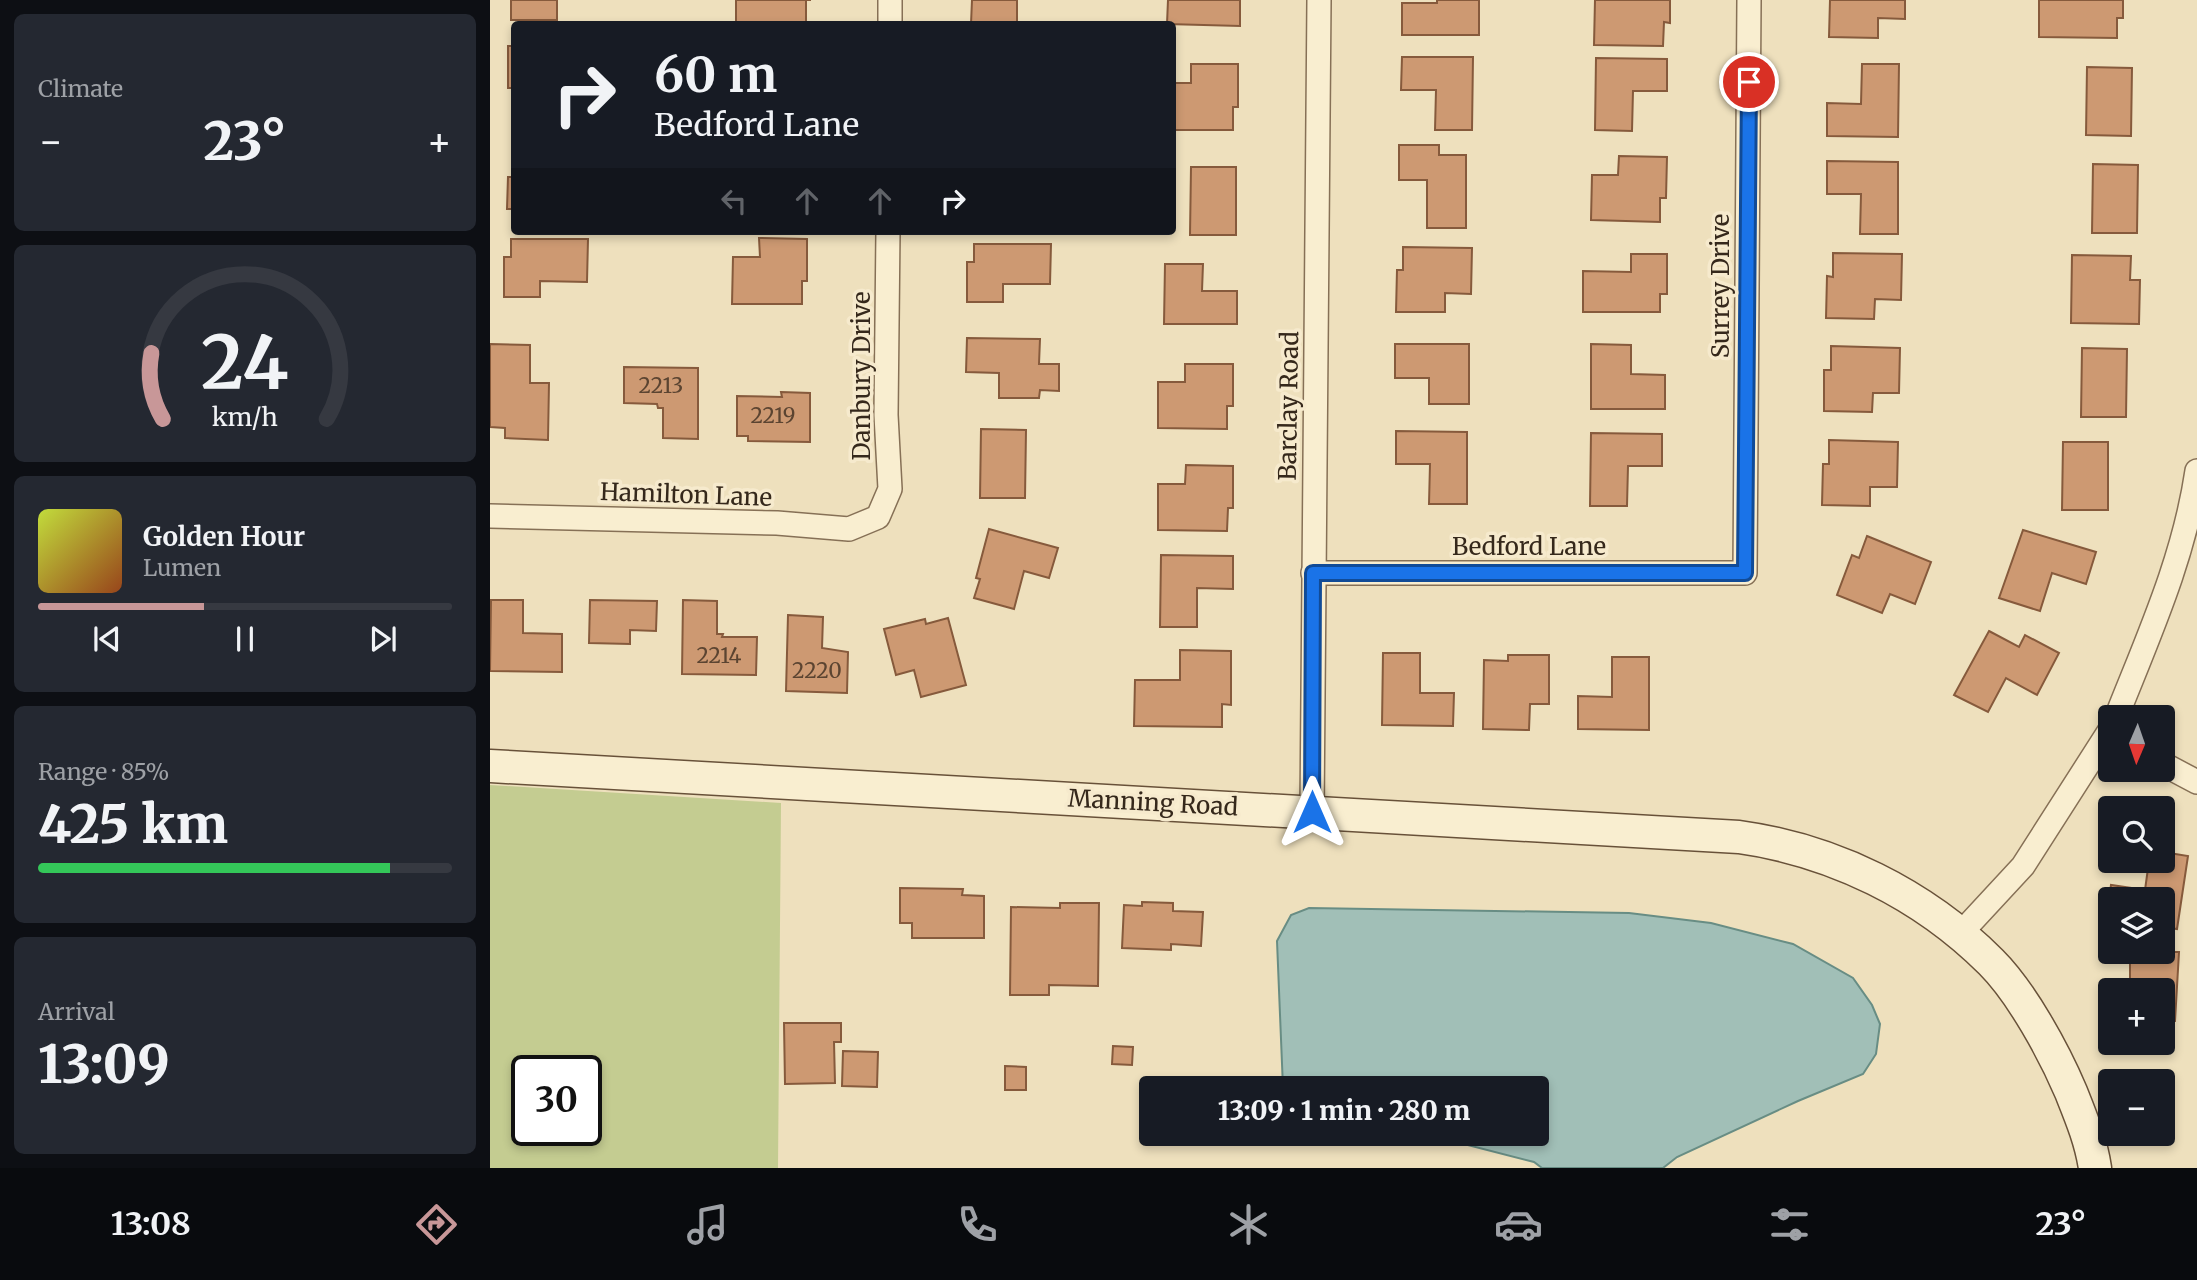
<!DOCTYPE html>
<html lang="en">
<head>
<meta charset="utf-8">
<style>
  body { margin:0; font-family:Merriweather,serif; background:#242831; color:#f1f3f6; height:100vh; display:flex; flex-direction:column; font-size:26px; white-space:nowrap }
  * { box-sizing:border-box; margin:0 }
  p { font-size:23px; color:#9ea1a6 }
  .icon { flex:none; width:38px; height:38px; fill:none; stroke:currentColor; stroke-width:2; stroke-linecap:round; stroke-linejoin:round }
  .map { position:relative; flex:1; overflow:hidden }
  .panel { display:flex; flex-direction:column; gap:14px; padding:14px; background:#0d0f14; width:490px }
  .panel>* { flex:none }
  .top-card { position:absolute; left:21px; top:21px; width:665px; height:214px; border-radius:7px; box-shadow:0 4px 10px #0003; background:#171b24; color:#f1f3f6; overflow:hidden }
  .needle { width:46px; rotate:182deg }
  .buttons { position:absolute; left:1608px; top:705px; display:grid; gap:14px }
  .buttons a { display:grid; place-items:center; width:77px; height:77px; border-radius:7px; background:#171b24; box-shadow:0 4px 10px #0003; font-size:35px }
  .speed { position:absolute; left:21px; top:1055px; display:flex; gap:14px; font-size:35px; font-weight:700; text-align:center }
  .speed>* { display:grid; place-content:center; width:91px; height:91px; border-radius:50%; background:#171b24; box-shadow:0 4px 10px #0003; line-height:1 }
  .speed .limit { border:4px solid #111; border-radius:10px; background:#fff; color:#111 }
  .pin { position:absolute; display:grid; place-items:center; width:60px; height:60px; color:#fff; margin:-30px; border:4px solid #fff; border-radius:50%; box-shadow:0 2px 7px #0007 }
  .me { position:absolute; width:77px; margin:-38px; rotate:0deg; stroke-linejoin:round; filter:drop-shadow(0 0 5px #0008) }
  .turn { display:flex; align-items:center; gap:24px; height:147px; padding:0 28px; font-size:32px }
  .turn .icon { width:91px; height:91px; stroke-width:2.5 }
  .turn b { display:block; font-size:49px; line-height:60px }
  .lanes { display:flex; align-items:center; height:66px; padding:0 28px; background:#0003; justify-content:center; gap:35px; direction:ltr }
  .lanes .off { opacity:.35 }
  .big { font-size:52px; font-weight:800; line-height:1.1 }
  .panel .widget { flex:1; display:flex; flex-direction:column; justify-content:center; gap:10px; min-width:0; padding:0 24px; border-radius:10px; background:#242831 }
  .panel .dial { align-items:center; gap:0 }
  .dial svg { height:182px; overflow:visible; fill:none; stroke:#363941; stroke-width:7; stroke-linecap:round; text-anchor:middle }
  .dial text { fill:#f1f3f6; stroke:none }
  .song { display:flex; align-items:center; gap:21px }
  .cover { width:84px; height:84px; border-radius:10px; background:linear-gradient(135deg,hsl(70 70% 55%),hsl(20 70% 35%)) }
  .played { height:7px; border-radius:4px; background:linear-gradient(90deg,#c89798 40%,#363941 40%) }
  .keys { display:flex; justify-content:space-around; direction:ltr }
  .heat { display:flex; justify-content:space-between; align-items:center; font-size:38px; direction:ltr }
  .charge { height:10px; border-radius:5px; background:linear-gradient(90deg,#34c759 85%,#363941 0) }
  .trip { position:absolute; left:649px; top:1076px; width:410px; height:70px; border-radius:7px; background:#171b24; box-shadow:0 4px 10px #0003; font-weight:800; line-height:70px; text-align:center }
  .dock { display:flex; height:112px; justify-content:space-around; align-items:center; background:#090b0e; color:#9ea1a6 }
  .dock .icon { width:49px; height:49px }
  .dock .selected { color:#c89798 }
  .dock b { font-size:32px; color:#f1f3f6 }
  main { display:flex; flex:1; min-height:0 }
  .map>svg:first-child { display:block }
</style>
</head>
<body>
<main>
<section class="panel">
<div class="widget"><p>Climate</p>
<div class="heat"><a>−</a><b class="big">23°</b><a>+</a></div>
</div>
<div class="widget dial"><svg viewBox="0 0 100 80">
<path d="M14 69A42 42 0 1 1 86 69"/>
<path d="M14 69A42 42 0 0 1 9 40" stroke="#c89798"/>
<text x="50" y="56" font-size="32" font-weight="700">24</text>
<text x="50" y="72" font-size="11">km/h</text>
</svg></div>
<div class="widget">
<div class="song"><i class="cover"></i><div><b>Golden Hour</b><p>Lumen</p></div></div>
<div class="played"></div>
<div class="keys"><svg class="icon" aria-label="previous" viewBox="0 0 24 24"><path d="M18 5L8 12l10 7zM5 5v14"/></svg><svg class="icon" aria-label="pause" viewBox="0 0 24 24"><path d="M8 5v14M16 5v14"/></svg><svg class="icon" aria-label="next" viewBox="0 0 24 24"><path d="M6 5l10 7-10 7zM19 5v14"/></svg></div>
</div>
<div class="widget"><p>Range · 85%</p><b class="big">425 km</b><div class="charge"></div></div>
<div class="widget"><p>Arrival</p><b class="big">13:09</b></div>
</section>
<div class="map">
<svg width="1707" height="1168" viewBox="0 0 1707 1168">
  <rect width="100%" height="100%" fill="#eee0bd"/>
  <path fill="#c4cc91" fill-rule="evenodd" d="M0,785L291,803L288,1168H0ZM37,1071H96V1130H37Z"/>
  <polygon fill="#a1bfb7" stroke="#688d84" stroke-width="2" points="819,908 1139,913 1221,923 1303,944 1363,978 1382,1005 1390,1024 1386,1054 1373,1074 1308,1101 1187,1157 1173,1168 1052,1168 1044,1162 935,1134 1046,1134 1046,1088 793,1088 787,941 801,915"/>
  <g fill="#cd9972" stroke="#865a3c" stroke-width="2">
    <rect x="21" y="0" width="46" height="20"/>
    <polygon points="246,0 321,0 316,0 316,24 246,23"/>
    <polygon points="482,0 527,0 527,24 481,24"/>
    <polygon points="678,0 750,0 750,26 677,24"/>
    <polygon points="947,0 989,0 989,35 912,35 912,3 947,3"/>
    <polygon points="1105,0 1180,0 1180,23 1174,22 1173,46 1104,45"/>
    <polygon points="1340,0 1415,0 1415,19 1388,18 1388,38 1339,37"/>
    <polygon points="1549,0 1633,0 1633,18 1627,18 1627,38 1549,37"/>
    <rect x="18" y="46" width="6" height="42"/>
    <polygon points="912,57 983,57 982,130 945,130 946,90 911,90"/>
    <polygon points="1106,58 1177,59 1177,91 1143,91 1142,131 1105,130"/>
    <polygon points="701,64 748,64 748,107 743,107 743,130 682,130 682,83 701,83"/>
    <polygon points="1372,64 1409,64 1408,137 1337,136 1337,103 1371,104"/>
    <polygon points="1597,67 1642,68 1641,136 1596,135"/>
    <polygon points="909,145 949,145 949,155 976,155 976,228 937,228 937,180 909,180"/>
    <polygon points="1129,156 1177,157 1176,198 1170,198 1170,222 1101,220 1102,175 1128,175"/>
    <polygon points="1337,161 1408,162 1408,234 1370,234 1371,194 1337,194"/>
    <polygon points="1603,164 1648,165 1647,233 1602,233"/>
    <polygon points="701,167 746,167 746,235 700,235"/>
    <polygon points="18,177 24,177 24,209 17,209"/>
    <polygon points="269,238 317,239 317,281 312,281 312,304 242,304 243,257 270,257"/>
    <polygon points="21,239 98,239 97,282 50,281 50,297 14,297 14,257 21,257"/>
    <polygon points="484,244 561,244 560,284 513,284 513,302 477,302 477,262 484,262"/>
    <polygon points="913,247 982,248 981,294 955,293 955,312 906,312 907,270 913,270"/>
    <polygon points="1343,253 1412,254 1411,300 1385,299 1384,319 1336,318 1337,276 1343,277"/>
    <polygon points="1141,254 1177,254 1177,294 1170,294 1170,312 1093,312 1093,271 1141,272"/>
    <polygon points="1582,255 1641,256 1640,280 1650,280 1649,324 1581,323"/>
    <polygon points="675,264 713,264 712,291 747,291 747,324 674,324"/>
    <polygon points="477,338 550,339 549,364 569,364 569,391 550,390 549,398 509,398 509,373 476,372"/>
    <polygon points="0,344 40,345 40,383 59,383 58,440 15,438 15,428 0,427"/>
    <polygon points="905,344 979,344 979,404 939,404 939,378 905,378"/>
    <polygon points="1101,344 1141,345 1141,374 1175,375 1175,409 1101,409"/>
    <polygon points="1341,346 1410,348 1409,393 1383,393 1382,412 1334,411 1334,370 1341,370"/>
    <polygon points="1592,348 1637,349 1636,417 1591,417"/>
    <polygon points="695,364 743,364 743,406 737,406 737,429 668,428 668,382 695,382"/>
    <polygon points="134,367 208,368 208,439 173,438 173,408 168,408 167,404 134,403"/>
    <polygon points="291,392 320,393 320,442 258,441 258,436 247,436 247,396 292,397"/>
    <polygon points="491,429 536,430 535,498 490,498"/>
    <polygon points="906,431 977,432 977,504 939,504 940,464 906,464"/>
    <polygon points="1101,433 1172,434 1172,466 1138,466 1137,506 1100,506"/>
    <polygon points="1339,440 1408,442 1407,487 1380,487 1380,506 1332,505 1333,464 1339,464"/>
    <polygon points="1573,442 1618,442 1618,510 1572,510"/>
    <polygon points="696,465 743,466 743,508 738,508 737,531 668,530 668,484 695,484"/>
    <polygon points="499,529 568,548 559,578 534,571 524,609 484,598 490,579 486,578"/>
    <polygon points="1533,530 1606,552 1596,584 1562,573 1550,611 1509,598"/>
    <polygon points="1377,536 1441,562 1425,604 1400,594 1392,613 1347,595 1362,555 1369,558"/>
    <polygon points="671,555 743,556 743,589 707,588 707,627 670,627"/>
    <polygon points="1,600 33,600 33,633 72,634 72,672 0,671"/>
    <polygon points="100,600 167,601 166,631 140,630 140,644 99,643"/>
    <polygon points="193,600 227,601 227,634 233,634 232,637 267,637 266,675 192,674"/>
    <polygon points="298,615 333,617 332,648 358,652 357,693 296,691"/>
    <polygon points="458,618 476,685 431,697 424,670 406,675 394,629 435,619 436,624"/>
    <polygon points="1499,631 1529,647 1535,635 1569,653 1547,695 1516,678 1498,712 1464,695"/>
    <polygon points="690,650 741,651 741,705 732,704 732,727 644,726 645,680 690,680"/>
    <polygon points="893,653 930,653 930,693 964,693 963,726 892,725"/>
    <polygon points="1018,655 1059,655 1059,704 1040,704 1039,730 993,729 994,660 1018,661"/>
    <polygon points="1122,657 1159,657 1159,730 1088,729 1088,696 1122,697"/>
    <polygon points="1673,852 1698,856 1687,929 1673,927 1673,900 1620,900 1620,919 1616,919 1621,885 1655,890 1659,861 1673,861"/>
    <polygon points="410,888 473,889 472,895 494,896 494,938 422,938 422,923 410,923"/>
    <polygon points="652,902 683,903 683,911 713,912 711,946 681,944 681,950 632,948 634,905 652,906"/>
    <polygon points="570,903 609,903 608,986 559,985 559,995 520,995 521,907 570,908"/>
    <polygon points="1640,952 1689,952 1685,1021 1673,1021 1673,990 1640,990"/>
    <polygon points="294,1023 351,1023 351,1042 344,1042 345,1083 295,1084"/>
    <polygon points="623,1046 643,1047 642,1065 622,1064"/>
    <polygon points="353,1051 388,1052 387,1087 352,1086"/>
    <polygon points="515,1066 536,1067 536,1090 515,1090"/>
  </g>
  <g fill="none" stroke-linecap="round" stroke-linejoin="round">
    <g stroke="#867056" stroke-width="26">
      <g id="street">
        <polyline points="400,24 400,0"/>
        <polyline points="0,516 287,523 359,529 388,517 400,489 396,415 398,231"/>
        <polyline points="823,573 1255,573 1259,0"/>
        <path d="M1626,718C1658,637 1694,559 1707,471"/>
        <polyline points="1673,764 1707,782"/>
        <polyline points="822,812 829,0"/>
        <polyline points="1470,934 1533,866 1620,730"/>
      </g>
    </g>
    <g stroke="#685139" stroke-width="35">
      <path id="secondary" d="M0,766L1249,837C1343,850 1433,894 1501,962C1532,993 1564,1052 1581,1092C1591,1117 1601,1141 1605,1168"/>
    </g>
    <use href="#street" stroke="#f9eed0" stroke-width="23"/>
    <use href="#secondary" stroke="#f9eed0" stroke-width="32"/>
  </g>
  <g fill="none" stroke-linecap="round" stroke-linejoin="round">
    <g stroke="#114b97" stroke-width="18">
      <polyline id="route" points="822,812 823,573 1255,573 1259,82"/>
    </g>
    <use href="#route" stroke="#1a73e8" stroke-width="12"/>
  </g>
  <g text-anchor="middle" stroke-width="7" stroke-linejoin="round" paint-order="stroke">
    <g font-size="21" fill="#5b4431">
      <text x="171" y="393">2213</text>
      <text x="283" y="423">2219</text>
      <text x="229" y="663">2214</text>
      <text x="327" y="678">2220</text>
    </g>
    <g font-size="24" fill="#35281b" stroke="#f6eacd">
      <text transform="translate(1231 286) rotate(-90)" y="8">Surrey Drive</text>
      <text transform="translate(372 376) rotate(-90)" y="8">Danbury Drive</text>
      <text transform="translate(799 406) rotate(-89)" y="8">Barclay Road</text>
      <text transform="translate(196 495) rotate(2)" y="8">Hamilton Lane</text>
      <text x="1039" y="555">Bedford Lane</text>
      <text transform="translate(663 803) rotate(3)" y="8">Manning Road</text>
    </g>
  </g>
</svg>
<div class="buttons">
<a><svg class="needle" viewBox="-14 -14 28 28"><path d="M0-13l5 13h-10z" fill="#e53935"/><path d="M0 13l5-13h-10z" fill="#9ea1a6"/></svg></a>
<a><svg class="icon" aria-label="search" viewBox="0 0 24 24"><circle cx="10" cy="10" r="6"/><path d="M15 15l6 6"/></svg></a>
<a><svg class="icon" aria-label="layers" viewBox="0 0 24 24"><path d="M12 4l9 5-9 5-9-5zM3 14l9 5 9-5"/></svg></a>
<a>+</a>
<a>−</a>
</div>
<div class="speed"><div class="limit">30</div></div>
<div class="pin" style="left:1259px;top:82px;background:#d93025"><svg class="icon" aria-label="arrive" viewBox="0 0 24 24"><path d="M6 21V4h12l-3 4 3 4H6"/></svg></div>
<svg class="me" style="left:822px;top:812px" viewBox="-20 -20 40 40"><path d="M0-17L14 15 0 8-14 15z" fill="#1a73e8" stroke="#fff" stroke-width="4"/></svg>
<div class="trip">13:09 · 1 min · 280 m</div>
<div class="top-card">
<div class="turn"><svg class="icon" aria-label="right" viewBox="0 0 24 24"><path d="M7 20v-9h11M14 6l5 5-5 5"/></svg><div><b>60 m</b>Bedford Lane</div></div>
<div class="lanes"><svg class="icon off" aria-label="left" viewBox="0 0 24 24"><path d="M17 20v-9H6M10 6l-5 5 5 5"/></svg><svg class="icon off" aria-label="ahead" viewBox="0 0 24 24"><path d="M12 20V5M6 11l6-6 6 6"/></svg><svg class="icon off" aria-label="ahead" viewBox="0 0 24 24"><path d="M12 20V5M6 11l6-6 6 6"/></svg><svg class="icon" aria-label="right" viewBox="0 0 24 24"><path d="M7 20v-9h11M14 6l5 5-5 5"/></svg></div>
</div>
</div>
</main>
<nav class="dock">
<b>13:08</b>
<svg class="icon selected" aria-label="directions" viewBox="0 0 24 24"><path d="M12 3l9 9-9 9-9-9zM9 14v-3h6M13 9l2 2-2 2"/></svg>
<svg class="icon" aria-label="music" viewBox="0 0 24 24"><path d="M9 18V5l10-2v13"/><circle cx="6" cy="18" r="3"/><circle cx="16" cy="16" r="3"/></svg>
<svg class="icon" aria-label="phone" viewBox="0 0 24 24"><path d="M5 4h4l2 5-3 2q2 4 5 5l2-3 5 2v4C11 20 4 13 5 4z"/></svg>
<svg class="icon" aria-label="climate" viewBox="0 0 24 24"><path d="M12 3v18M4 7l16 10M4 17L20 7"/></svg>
<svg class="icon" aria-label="car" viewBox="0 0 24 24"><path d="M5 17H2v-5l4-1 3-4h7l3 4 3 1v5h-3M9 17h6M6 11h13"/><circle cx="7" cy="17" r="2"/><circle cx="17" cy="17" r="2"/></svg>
<svg class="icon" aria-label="filters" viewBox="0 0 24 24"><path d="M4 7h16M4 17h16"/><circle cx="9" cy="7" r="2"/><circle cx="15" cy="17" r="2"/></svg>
<b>23°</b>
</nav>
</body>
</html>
